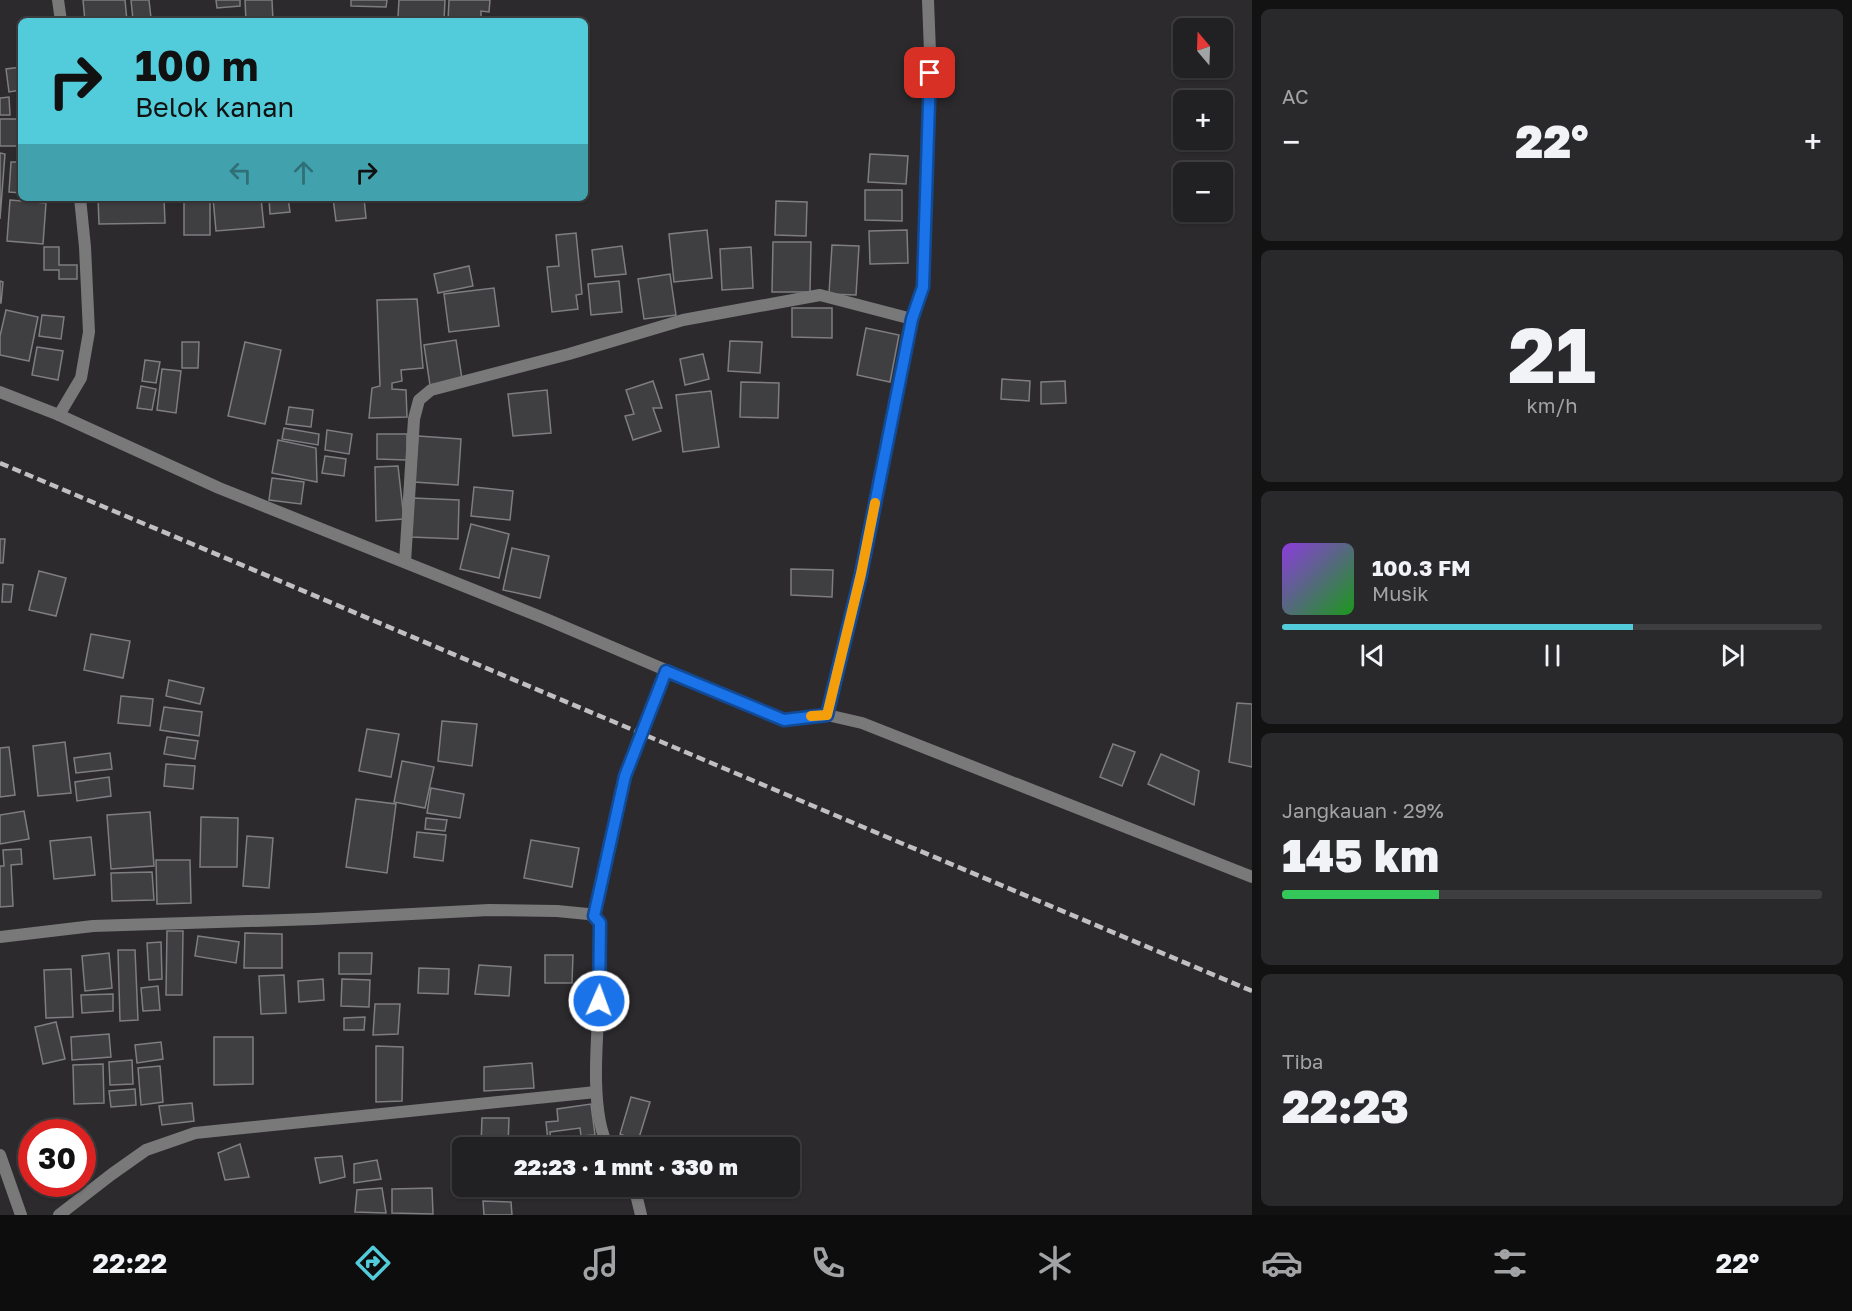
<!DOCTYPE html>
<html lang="id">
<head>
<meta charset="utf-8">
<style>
  body { margin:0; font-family:"Golos Text",sans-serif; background:#29282a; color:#f1f3f6; height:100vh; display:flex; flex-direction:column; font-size:22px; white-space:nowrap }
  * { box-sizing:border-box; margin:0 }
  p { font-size:20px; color:#a2a3a5 }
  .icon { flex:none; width:33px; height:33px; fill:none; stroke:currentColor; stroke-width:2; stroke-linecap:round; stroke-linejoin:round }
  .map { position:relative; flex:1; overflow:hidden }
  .details { display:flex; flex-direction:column; gap:9px; padding:9px; background:#121213; width:600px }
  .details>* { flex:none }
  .banner { position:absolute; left:18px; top:18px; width:570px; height:183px; border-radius:9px; box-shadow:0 2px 4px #0004,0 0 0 2px #3e3e40; background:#52cbda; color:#111; overflow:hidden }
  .needle { width:39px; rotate:341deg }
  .tools { position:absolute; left:1173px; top:18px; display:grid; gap:12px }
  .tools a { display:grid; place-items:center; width:60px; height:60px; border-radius:9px; background:#212022; box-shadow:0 2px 4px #0004,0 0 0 2px #3e3e40; font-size:30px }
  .speed { position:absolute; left:18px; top:1119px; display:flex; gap:12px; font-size:30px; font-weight:700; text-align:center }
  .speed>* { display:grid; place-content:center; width:78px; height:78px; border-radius:50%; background:#212022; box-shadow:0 2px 4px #0004,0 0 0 2px #3e3e40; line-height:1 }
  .speed .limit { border:9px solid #d22; background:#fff; color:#111 }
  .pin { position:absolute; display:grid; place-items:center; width:51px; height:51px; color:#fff; margin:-26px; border-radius:12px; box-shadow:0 3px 9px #0006 }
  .me { position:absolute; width:66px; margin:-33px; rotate:2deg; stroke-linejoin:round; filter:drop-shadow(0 0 4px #0008) }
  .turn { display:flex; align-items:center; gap:21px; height:126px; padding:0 18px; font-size:27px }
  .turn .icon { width:78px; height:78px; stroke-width:2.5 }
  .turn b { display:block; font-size:42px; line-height:51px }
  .lanes { display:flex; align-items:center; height:57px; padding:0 18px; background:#0003; justify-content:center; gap:30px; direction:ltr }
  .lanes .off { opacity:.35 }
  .big { font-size:45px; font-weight:800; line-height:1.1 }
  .details .widget { flex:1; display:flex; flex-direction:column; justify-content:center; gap:9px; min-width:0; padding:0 21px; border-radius:9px; background:#29282a }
  .details .dial { align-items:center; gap:0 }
  .dial b { font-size:78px; line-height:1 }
  .song { display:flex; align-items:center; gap:18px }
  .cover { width:72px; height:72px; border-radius:9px; background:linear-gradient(135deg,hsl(270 70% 55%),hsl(120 70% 35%)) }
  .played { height:6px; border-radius:3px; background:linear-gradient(90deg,#52cbda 65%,#3e3e40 65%) }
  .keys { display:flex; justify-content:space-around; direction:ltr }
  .heat { display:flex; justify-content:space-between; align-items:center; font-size:33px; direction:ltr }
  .charge { height:9px; border-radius:4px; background:linear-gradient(90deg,#34c759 29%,#3e3e40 0) }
  .trip { position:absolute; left:452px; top:1137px; width:348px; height:60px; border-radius:9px; background:#212022; box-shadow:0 2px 4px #0004,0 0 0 2px #3e3e40; font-weight:800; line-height:60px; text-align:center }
  .tabs { display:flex; height:96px; justify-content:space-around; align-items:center; background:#0d0d0e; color:#a2a3a5 }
  .tabs .icon { width:42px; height:42px }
  .tabs .on { color:#52cbda }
  .tabs b { font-size:27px; color:#f1f3f6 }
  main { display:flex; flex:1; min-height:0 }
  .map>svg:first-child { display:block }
</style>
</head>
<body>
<main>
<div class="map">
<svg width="1252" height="1215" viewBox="0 0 1252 1215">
  <rect width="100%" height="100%" fill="#2c2a2d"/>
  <g fill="#3f3e41" stroke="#7e7d80" stroke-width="1.5">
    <polygon points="83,0 125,0 127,21 85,21"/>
    <polygon points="131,0 149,0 151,18 133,20"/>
    <polygon points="216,0 240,0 240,6 217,8"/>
    <polygon points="245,0 272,0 273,21 246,21"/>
    <polygon points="351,0 387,0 386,7 351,6"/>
    <polygon points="399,0 445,0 444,21 425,21 425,17 398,17"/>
    <polygon points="449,0 490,0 489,12 481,11 481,21 448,21"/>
    <polygon points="21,67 21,90 9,92 6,69"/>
    <polygon points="9,97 10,115 0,115 0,98"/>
    <rect x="0" y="119" width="18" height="27"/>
    <polygon points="0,153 5,154 0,219"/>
    <polygon points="870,154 908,156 906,184 868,182"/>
    <polygon points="11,162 21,162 21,193 9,192"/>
    <polygon points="865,190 902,190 902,221 865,220"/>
    <polygon points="98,198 164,198 165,223 99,224"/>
    <rect x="184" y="198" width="26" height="37"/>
    <polygon points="213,198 261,198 264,227 216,231"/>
    <polygon points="269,198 288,198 290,212 270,214"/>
    <polygon points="333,198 364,198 366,218 336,221"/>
    <polygon points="10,200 46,203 43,244 7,241"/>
    <polygon points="776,201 807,202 806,236 775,235"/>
    <polygon points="707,230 712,278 674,282 669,234"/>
    <polygon points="907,230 908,263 870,264 869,231"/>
    <polygon points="576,233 582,294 576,295 578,309 552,312 547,267 559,266 556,235"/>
    <polygon points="773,242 811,242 810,292 772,292"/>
    <polygon points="832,245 859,246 856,295 829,294"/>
    <polygon points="622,246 626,274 595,277 592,250"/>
    <polygon points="44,247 59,247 59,265 77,265 77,279 59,279 59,270 44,270"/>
    <polygon points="751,247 753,288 722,290 720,249"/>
    <polygon points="469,266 473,286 438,293 434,274"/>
    <polygon points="670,274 676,315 644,319 638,279"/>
    <polygon points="0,281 3,282 1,303 0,303"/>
    <polygon points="619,281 622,312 591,315 588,284"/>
    <polygon points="494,288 499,326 449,332 444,294"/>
    <polygon points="417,299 423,368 401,370 402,381 392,383 392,389 406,390 407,417 369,418 372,388 380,386 377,300"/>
    <polygon points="792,308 832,308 832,338 792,337"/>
    <polygon points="6,310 38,317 29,361 0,355 0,336"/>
    <polygon points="42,315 64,317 61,339 39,336"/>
    <polygon points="866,328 899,335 890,382 857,375"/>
    <polygon points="456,340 462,379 430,385 424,345"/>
    <polygon points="730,341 762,342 760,373 728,371"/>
    <polygon points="182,342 199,342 198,368 182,368"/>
    <polygon points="245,342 281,350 265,424 228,416"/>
    <polygon points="37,347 63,351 58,380 32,375"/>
    <polygon points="703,354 709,379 685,385 680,359"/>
    <polygon points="145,360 160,362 156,383 142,381"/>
    <polygon points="162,369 181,371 176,413 157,410"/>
    <polygon points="1002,379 1030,381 1029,401 1001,399"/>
    <polygon points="653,381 662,408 653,408 661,431 633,440 625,416 634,414 626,390"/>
    <polygon points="1065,381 1066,403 1041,404 1041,382"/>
    <polygon points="741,382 779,383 778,418 740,417"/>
    <polygon points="141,386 156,389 152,410 137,408"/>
    <polygon points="547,390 551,433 513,436 508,394"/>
    <polygon points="711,391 719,447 683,452 676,395"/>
    <polygon points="289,407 313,410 311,427 286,424"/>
    <polygon points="284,428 319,434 318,445 282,439"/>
    <polygon points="327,430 352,434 349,454 325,450"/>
    <polygon points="377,434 407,434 407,460 377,459"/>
    <polygon points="418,436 461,439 458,485 414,482"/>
    <polygon points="278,440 316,448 317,482 272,473"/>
    <polygon points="325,456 346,459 344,476 322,473"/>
    <polygon points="398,466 404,519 376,521 375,467"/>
    <polygon points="272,478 304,482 301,504 269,500"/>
    <polygon points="474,487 513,491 510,520 471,516"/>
    <polygon points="413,498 459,500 458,539 411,537"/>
    <polygon points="471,524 509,534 499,578 460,569"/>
    <polygon points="0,539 5,539 3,563 0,563"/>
    <polygon points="512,548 549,556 540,598 503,590"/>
    <polygon points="791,569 833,570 832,597 791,595"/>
    <polygon points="39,571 66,578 56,616 29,610"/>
    <polygon points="3,584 13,585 11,602 2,602"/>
    <polygon points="91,634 130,641 123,678 84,670"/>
    <polygon points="169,680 204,688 200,704 166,696"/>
    <polygon points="121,696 153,699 150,726 118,723"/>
    <polygon points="1237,703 1252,704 1252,767 1229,762"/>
    <polygon points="164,707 202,712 199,736 160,730"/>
    <polygon points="442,721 477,724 472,766 438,761"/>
    <polygon points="367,729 399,734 391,777 359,771"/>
    <polygon points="167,737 198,741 195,759 164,754"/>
    <polygon points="65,742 71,793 38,796 33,746"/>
    <polygon points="1113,744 1135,752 1122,786 1100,777"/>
    <polygon points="9,747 15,795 0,797 0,748"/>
    <polygon points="110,753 112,769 76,773 74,758"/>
    <polygon points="1161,754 1199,771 1194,805 1148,784"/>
    <polygon points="402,761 434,767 425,808 394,802"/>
    <polygon points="166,764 195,766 193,789 164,786"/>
    <polygon points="109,777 111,796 77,801 75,782"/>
    <polygon points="431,788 464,794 460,818 427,813"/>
    <polygon points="356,799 396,804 387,873 346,867"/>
    <polygon points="24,811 29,839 0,844 0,815"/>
    <polygon points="150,812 154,866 111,869 107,815"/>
    <polygon points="201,817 238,818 237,867 200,867"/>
    <polygon points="426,818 447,820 445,831 425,829"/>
    <polygon points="417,832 446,835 443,861 414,857"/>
    <polygon points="247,836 273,838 269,888 243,886"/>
    <polygon points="91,837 95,875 54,879 50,841"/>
    <polygon points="531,840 579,848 572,887 524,878"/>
    <polygon points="21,849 22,864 11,865 13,906 0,907 0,866 4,866 3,850"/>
    <polygon points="156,860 190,860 191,903 157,904"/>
    <polygon points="152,872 154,900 112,901 111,873"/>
    <polygon points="167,931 183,931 182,995 166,995"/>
    <polygon points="245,933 282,934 282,968 244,968"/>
    <polygon points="198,936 239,942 236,963 195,956"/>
    <polygon points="161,942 162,979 149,980 147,943"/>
    <polygon points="118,950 135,950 138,1020 120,1021"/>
    <polygon points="109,953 112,988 85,991 82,956"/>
    <polygon points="339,953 372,953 371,974 339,974"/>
    <polygon points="545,955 573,955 572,983 545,983"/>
    <polygon points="479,965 511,967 509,996 475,994"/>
    <polygon points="419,968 449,969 448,994 418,993"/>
    <polygon points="71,969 73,1017 46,1018 44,970"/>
    <polygon points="284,975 286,1013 261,1014 259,976"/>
    <polygon points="323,979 324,1000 299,1002 298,981"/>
    <polygon points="342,979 370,980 369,1007 341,1006"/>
    <polygon points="158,986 160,1010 143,1011 141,988"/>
    <polygon points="113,994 113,1011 82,1013 81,995"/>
    <polygon points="375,1004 400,1004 398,1034 373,1035"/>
    <polygon points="365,1017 364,1030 344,1030 344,1018"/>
    <polygon points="56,1022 65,1059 43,1064 35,1027"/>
    <polygon points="109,1034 111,1057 72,1060 71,1037"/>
    <polygon points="214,1037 253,1037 253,1084 214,1085"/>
    <polygon points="161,1042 163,1059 137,1063 135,1045"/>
    <polygon points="376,1046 403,1047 402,1101 376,1102"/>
    <polygon points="132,1060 133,1084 110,1085 109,1062"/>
    <polygon points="532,1063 534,1088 484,1091 484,1067"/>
    <polygon points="103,1064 104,1103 74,1104 73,1065"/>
    <polygon points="160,1066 163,1102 141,1105 138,1068"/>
    <polygon points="135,1089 136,1105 111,1107 109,1091"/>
    <polygon points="631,1097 650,1102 638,1141 620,1134"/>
    <polygon points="192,1103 194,1121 162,1125 159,1106"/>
    <polygon points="591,1104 595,1135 581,1136 580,1128 550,1132 551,1141 548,1141 546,1122 558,1121 557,1109"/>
    <polygon points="482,1118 509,1118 508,1145 481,1145"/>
    <polygon points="597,1136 599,1148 583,1148 581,1139"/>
    <polygon points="579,1137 580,1148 550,1148 549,1142"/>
    <polygon points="511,1140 538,1141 538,1148 511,1148"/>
    <polygon points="240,1144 249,1177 225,1180 218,1153"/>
    <polygon points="82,1154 88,1174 82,1175"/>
    <polygon points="342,1156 345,1177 320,1183 315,1158"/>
    <polygon points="377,1160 381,1179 354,1183 354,1164"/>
    <polygon points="382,1188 386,1213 355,1212 357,1190"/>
    <polygon points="432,1188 433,1214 392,1213 392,1189"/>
    <polygon points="483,1201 511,1202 512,1215 484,1215"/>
  </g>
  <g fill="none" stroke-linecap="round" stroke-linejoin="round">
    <g stroke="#7a797a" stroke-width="12">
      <polyline points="58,0 61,21"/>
      <polyline points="0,392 59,415 219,488 546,619 764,712 784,720 827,715 862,723 1252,877"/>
      <polyline points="59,415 81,378 89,332 85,247 80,198"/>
      <polyline points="405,562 414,419 419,400 431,390 569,354 683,320 820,295 912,319"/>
      <polyline points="827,715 861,574 912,319 923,287 930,52 928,0"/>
      <polyline points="594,917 625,776 666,671"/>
      <path d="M0,937L93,926L315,919L489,910L557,911L588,914L594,917L600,923C599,940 601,957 601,974C599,1019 587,1110 609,1148"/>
      <polyline points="0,1155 21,1215"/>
      <polyline points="634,1186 641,1215"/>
      <polyline points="59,1215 112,1174 146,1150 195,1133 596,1092"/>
    </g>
    <polyline stroke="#c0bfc1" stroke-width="4.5" stroke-dasharray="9 4.5" stroke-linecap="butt" points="0,463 1252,991"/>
  </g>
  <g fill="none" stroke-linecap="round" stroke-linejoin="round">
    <g stroke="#114b97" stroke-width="15">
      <polyline id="route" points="599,1001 600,923 594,916 625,776 666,671 784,720 827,715 861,574 912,319 923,287 930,73"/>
    </g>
    <use href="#route" stroke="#1a73e8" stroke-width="10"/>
    <polyline stroke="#f59e0b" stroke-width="10" points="811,716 827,715 861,574 875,503"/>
  </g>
</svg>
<div class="tools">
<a><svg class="needle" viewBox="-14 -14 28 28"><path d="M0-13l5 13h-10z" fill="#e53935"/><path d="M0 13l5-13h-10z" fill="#a2a3a5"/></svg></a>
<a>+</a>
<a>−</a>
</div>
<div class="speed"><div class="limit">30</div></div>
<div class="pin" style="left:930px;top:73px;background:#d93025"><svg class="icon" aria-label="arrive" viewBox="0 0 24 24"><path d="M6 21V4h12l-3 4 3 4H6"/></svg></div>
<svg class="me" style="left:599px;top:1001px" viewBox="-20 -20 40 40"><circle r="17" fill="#1a73e8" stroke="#fff" stroke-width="3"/><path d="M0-11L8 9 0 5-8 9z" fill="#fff"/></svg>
<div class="trip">22:23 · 1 mnt · 330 m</div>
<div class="banner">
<div class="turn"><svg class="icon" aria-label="right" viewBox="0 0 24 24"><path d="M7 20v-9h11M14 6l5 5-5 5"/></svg><div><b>100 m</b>Belok kanan</div></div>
<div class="lanes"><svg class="icon off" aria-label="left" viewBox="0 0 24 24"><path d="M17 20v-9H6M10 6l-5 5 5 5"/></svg><svg class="icon off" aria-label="ahead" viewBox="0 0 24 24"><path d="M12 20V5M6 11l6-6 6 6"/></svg><svg class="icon" aria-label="right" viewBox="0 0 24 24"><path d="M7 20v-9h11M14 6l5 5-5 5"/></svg></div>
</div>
</div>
<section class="details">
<div class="widget"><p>AC</p>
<div class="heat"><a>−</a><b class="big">22°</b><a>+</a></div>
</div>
<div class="widget dial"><b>21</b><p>km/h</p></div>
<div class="widget">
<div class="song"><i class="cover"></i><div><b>100.3 FM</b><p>Musik</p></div></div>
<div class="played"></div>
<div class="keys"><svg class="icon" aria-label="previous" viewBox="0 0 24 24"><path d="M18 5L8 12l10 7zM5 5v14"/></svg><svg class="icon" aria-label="pause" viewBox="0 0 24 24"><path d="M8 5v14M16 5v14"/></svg><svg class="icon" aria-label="next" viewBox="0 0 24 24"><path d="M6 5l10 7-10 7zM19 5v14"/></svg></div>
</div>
<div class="widget"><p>Jangkauan · 29%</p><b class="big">145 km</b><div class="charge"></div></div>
<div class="widget"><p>Tiba</p><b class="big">22:23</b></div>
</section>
</main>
<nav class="tabs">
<b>22:22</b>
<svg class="icon on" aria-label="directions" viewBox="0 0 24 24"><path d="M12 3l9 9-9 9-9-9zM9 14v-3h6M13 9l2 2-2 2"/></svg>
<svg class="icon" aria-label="music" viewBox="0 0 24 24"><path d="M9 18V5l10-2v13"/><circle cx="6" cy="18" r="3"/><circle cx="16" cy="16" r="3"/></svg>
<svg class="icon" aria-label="phone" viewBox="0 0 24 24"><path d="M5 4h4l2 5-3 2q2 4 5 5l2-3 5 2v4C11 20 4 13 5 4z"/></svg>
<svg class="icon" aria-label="climate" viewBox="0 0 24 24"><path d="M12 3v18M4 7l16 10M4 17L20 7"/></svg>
<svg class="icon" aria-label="car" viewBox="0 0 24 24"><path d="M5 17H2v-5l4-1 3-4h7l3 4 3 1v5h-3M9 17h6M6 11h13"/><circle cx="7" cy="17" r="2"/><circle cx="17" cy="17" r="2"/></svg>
<svg class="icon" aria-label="filters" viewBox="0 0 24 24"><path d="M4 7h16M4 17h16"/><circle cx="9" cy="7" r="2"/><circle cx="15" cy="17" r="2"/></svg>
<b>22°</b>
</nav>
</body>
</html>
